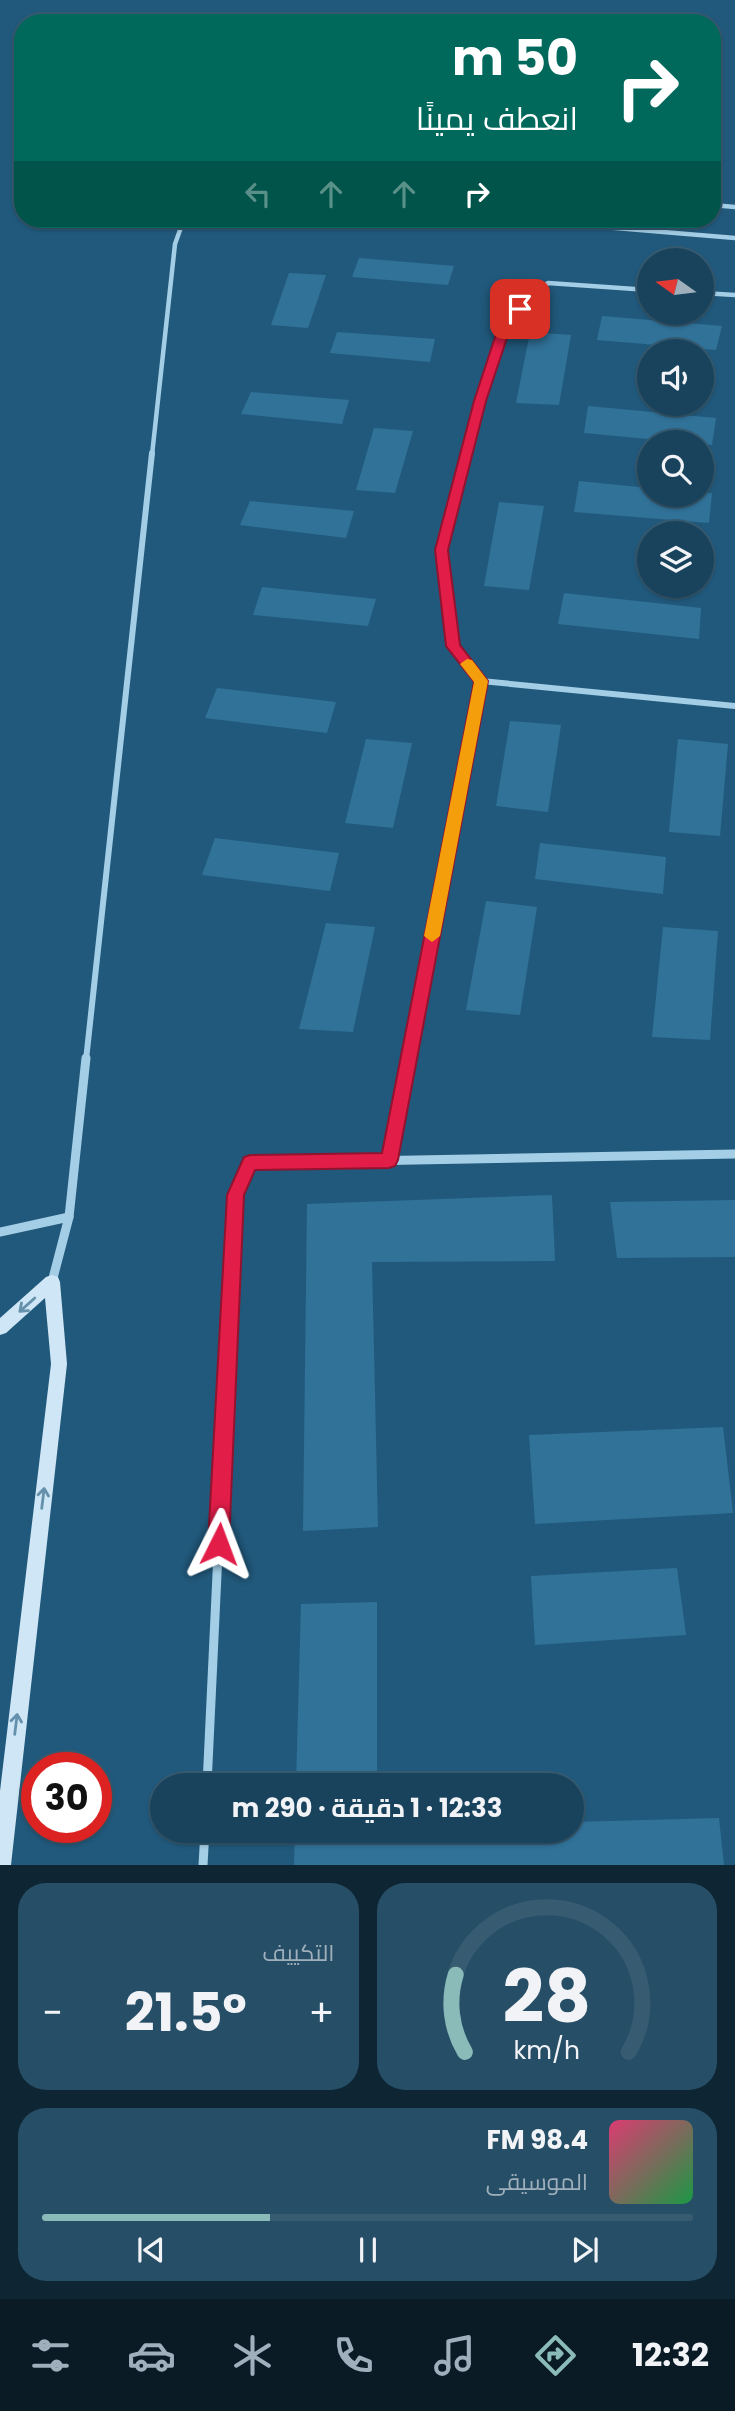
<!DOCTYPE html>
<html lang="ar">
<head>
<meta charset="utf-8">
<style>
  body { margin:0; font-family:Poppins,Cairo,sans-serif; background:#264e66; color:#f1f3f6; direction:rtl; height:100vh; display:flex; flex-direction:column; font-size:26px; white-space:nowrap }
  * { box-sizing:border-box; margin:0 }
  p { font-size:23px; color:#9fb0bc }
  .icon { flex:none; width:38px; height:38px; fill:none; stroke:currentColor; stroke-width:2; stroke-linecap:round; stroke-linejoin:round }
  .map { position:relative; height:1865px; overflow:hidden; direction:ltr }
  .side { display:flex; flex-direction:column; gap:18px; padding:18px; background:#0e2533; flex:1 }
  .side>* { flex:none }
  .guide { position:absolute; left:14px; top:14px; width:707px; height:214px; border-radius:28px; box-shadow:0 2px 5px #0004,0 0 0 2px #375c72; direction:rtl; background:#00695c; color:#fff; overflow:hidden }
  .needle { width:46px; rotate:284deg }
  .buttons { position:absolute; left:637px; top:248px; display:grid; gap:14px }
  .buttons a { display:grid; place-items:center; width:77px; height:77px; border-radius:50%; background:#19435d; box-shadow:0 2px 5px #0004,0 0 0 2px #375c72; font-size:35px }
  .speed { position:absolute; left:21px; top:1752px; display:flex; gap:14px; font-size:35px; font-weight:700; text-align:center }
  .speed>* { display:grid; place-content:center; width:91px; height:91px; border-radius:50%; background:#19435d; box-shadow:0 2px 5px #0004,0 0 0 2px #375c72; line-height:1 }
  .speed .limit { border:10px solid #d22; background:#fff; color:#111 }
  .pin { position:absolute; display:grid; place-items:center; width:60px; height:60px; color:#fff; margin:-30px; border-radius:14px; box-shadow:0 4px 10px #0006 }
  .me { position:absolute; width:77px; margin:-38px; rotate:3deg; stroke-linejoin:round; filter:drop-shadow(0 0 5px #0008) }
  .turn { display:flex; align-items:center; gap:24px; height:147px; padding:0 28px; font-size:32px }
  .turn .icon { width:91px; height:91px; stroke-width:2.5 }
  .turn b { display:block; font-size:49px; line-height:60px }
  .lanes { display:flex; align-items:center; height:66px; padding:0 28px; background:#0003; justify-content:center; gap:35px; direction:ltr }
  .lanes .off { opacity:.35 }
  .big { font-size:52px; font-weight:700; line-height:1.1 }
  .side .tile { flex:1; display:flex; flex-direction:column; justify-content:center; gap:10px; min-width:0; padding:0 24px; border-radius:28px; background:#264e66 }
  .side .dial { align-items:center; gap:0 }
  .dial svg { height:182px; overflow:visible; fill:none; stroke:#375c72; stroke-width:7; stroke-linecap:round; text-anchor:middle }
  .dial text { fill:#f1f3f6; stroke:none }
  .song { display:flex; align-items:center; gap:21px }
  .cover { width:84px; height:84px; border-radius:10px; background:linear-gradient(135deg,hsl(340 70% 55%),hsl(140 70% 35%)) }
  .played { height:7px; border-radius:4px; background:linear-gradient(90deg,#8bbbb9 35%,#375c72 35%) }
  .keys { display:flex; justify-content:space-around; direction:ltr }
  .heat { display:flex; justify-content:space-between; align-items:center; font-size:38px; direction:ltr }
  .side .tiles { flex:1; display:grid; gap:18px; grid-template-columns:1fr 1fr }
  .tile:last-child { grid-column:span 2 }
  .trip { position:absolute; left:150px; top:1773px; width:434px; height:70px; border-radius:35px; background:#19435d; box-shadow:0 2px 5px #0004,0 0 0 2px #375c72; font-weight:700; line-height:70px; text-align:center; direction:rtl }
  .menu { display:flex; height:112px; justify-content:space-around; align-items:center; background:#0a1b25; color:#9fb0bc }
  .menu .icon { width:49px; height:49px }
  .menu .active { color:#8bbbb9 }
  .menu b { font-size:32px; color:#f1f3f6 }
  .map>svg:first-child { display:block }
</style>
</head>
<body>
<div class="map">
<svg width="735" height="1865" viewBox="0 0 735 1865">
  <rect width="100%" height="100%" fill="#21597c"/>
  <g fill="#317299">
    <polygon points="359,258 454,266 448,285 352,277"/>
    <polygon points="289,273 326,275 308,328 271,325"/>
    <polygon points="602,316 722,326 716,350 597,340"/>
    <polygon points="337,332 435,339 430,362 330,353"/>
    <polygon points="530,332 571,335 559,405 516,403"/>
    <polygon points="251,392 349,400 342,424 241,414"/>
    <polygon points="588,406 716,418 712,445 584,433"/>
    <polygon points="374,428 413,431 395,493 356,490"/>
    <polygon points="579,481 649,488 649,495 712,493 709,523 574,512"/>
    <polygon points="250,501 354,511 346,538 240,525"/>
    <polygon points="499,502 544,506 529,590 484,586"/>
    <polygon points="262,587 376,599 368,626 253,615"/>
    <polygon points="564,593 701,608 699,639 558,624"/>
    <polygon points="217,688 336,702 327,733 205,718"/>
    <polygon points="510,721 561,725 548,812 496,806"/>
    <polygon points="366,739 412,743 393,828 345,823"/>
    <polygon points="678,739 728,744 720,836 669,832"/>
    <polygon points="215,838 339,853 330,891 202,875"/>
    <polygon points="540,843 666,857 663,894 535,879"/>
    <polygon points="486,901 537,907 520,1015 466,1010"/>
    <polygon points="326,923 375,927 353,1032 299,1029"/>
    <polygon points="663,927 718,931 710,1040 652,1037"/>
    <polygon points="552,1195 555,1261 372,1262 378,1527 303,1531 307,1204"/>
    <polygon points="735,1200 735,1257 617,1258 610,1202"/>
    <polygon points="723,1427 733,1513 535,1524 529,1435"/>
    <polygon points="677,1568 686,1635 535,1645 531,1576"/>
    <polygon points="377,1602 377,1785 296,1785 301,1604"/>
    <polygon points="719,1818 724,1865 294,1865 295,1830 572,1830 572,1822"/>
  </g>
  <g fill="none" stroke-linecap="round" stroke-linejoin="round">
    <g stroke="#a4cee6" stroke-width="4.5">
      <polyline points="712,205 735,207"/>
      <polyline points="507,219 735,238"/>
      <polyline points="702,293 735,295"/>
      <polyline points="152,455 175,244 184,219"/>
      <polyline points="466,455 506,322 548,283 649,290"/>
    </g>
    <g stroke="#a4cee6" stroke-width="6">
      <polyline points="466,453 441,550 453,646 481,681 735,706"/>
      <polyline points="86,1060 152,453"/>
      <polyline points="408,1060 481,681"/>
    </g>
    <g stroke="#a4cee6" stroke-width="9">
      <polyline points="389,1161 409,1058"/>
      <polyline points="0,1232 69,1217"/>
      <polyline points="52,1282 69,1217 86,1058"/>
      <polyline points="207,1785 235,1195 250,1163 735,1154"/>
      <polyline points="203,1865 205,1830"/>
    </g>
    <polygon fill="#cee6f5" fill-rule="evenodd" points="52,1275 58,1277 60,1282 67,1364 11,1865 0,1865 0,1791 51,1364 45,1298 6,1333 0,1335 0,1318 46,1277"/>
  </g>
  <defs><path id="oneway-shaft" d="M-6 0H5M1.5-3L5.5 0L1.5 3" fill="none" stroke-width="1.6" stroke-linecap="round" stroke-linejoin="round" transform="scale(1.75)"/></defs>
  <g stroke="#6691ac">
    <use href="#oneway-shaft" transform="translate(27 1305) rotate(138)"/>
    <use href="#oneway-shaft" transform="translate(43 1498) rotate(-83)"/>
    <use href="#oneway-shaft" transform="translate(16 1724) rotate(-83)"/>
  </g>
  <polygon fill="#e11d48" stroke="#92132f" stroke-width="2" points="520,306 526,309 512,323 486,401 448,550 460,645 488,681 398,1160 395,1166 389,1168 255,1170 244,1195 229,1544 226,1551 219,1554 211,1551 208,1544 227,1195 244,1157 250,1155 382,1153 474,682 446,646 435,550 474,401 500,322"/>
  <polygon fill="#f59e0b" points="467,659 472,660 488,681 440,936 432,942 424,936 474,682 460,664"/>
</svg>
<div class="buttons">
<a><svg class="needle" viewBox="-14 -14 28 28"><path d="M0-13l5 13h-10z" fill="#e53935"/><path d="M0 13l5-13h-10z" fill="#9fb0bc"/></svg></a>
<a><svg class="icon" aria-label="sound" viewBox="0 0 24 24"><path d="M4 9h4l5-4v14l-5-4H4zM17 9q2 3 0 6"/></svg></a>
<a><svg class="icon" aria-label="search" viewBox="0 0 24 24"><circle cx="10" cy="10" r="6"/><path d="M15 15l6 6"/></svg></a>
<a><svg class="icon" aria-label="layers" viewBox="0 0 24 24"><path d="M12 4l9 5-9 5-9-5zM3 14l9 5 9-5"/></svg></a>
</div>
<div class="speed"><div class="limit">30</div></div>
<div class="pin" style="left:520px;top:309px;background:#d93025"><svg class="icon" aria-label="arrive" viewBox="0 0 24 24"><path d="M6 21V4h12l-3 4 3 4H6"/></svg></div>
<svg class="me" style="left:219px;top:1544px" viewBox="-20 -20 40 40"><path d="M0-17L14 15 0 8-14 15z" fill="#e11d48" stroke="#fff" stroke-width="4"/></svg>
<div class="trip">12:33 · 1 دقيقة · 290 m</div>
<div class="guide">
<div class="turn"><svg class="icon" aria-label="right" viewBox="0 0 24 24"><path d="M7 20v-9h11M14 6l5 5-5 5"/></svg><div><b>50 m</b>انعطف يمينًا</div></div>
<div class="lanes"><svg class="icon off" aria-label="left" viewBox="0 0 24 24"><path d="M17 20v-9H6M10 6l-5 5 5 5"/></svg><svg class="icon off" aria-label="ahead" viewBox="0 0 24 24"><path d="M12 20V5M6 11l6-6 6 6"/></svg><svg class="icon off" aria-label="ahead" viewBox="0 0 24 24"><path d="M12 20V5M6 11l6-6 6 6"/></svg><svg class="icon" aria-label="right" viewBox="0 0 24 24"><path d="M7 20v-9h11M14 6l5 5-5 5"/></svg></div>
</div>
</div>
<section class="side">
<div class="tiles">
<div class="tile dial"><svg viewBox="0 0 100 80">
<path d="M14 69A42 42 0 1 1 86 69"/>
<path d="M14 69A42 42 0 0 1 10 35" stroke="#8bbbb9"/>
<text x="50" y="56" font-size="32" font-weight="700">28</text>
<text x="50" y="72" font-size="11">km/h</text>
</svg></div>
<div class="tile"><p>التكييف</p>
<div class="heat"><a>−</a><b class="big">21.5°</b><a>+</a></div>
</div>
<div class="tile">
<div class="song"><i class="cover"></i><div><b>98.4 FM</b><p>الموسيقى</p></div></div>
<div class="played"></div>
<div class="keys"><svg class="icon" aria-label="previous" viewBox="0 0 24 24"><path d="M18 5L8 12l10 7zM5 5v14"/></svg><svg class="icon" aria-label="pause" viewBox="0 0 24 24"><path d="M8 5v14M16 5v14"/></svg><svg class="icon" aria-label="next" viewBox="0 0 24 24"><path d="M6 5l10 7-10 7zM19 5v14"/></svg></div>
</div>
</div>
</section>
<nav class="menu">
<b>12:32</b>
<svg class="icon active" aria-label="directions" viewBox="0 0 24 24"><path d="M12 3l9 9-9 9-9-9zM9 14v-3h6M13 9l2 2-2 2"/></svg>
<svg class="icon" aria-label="music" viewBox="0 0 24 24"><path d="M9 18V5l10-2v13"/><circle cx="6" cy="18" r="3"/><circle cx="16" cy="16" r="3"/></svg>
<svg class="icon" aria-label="phone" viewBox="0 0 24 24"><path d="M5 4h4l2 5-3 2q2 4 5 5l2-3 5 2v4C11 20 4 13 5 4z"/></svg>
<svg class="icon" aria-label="climate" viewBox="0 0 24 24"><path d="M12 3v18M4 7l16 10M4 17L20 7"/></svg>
<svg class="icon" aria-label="car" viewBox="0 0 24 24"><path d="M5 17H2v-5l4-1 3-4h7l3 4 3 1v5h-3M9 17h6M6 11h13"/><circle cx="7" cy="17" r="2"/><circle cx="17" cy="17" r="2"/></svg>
<svg class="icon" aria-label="filters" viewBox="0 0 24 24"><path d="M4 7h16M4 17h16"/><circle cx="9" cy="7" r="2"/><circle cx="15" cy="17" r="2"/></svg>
</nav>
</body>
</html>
